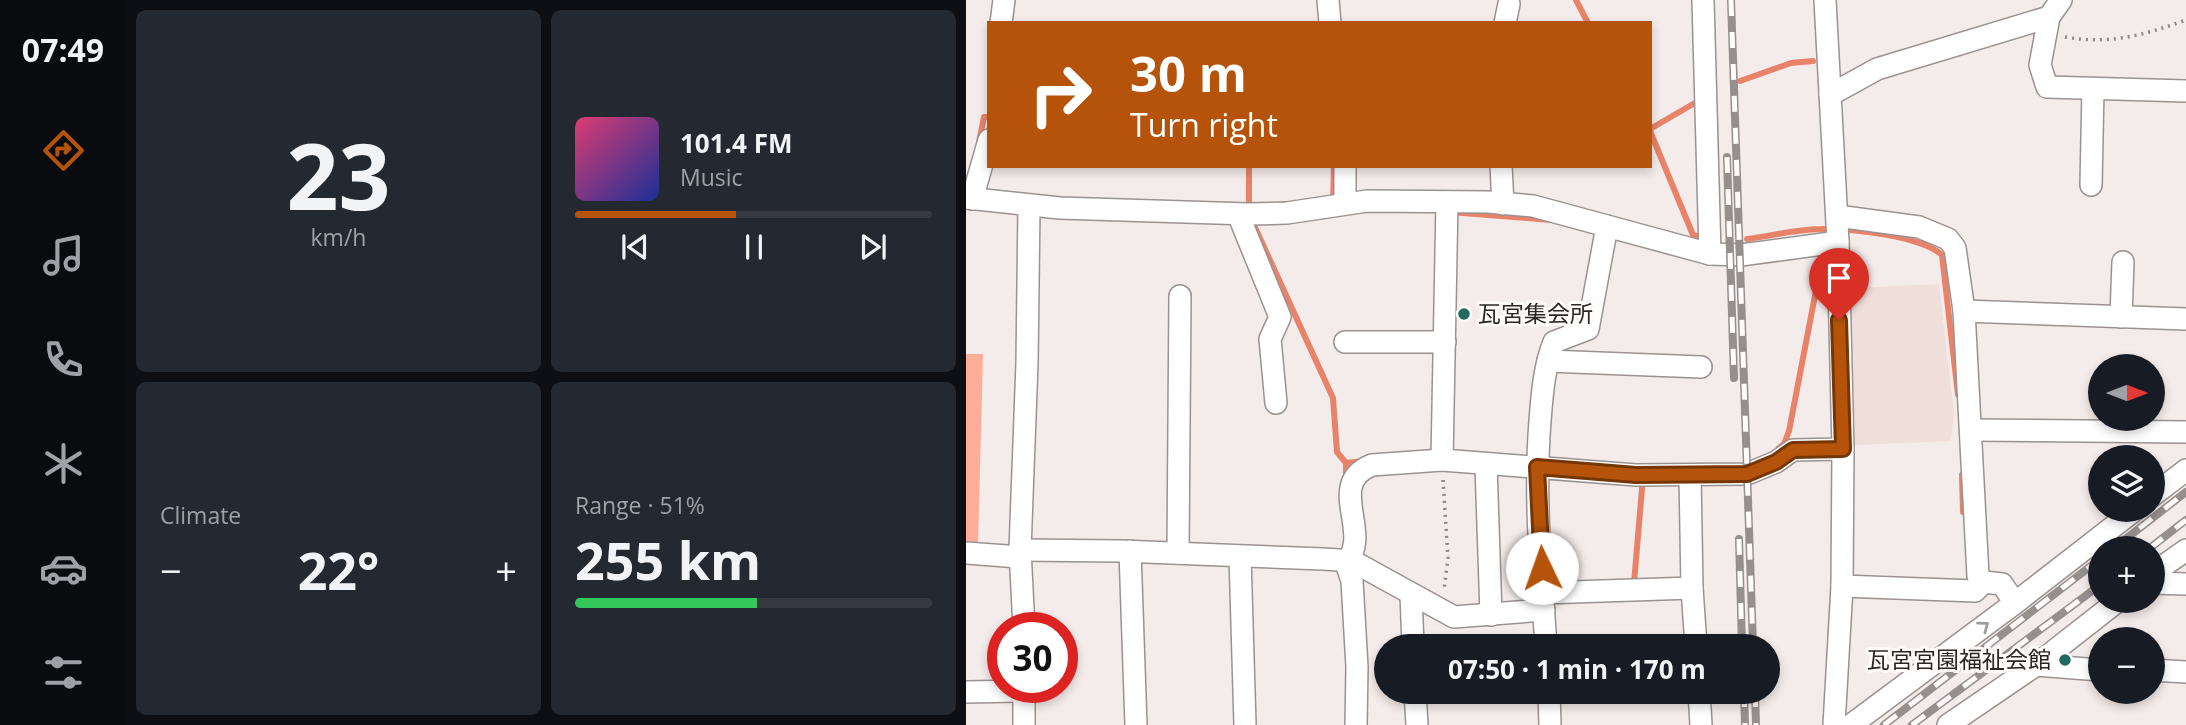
<!DOCTYPE html>
<html lang="en">
<head>
<meta charset="utf-8">
<style>
  body { margin:0; font-family:"Open Sans","Noto Sans JP",sans-serif; background:#242831; color:#f1f3f6; height:100vh; display:flex; flex-direction:column; font-size:26px; white-space:nowrap }
  * { box-sizing:border-box; margin:0 }
  p { font-size:23px; color:#9ea1a6 }
  .icon { flex:none; width:38px; height:38px; fill:none; stroke:currentColor; stroke-width:2; stroke-linecap:round; stroke-linejoin:round }
  .map { position:relative; flex:1; overflow:hidden }
  .drawer { display:flex; flex-direction:column; gap:10px; padding:10px; background:#0d0f14; width:840px }
  .drawer>* { flex:none }
  .top-card { position:absolute; left:21px; top:21px; width:665px; height:147px; border-radius:0px; box-shadow:0 4px 10px #0003; background:#b45309; color:#fff; overflow:hidden }
  .needle { width:46px; rotate:90deg }
  .tools { position:absolute; left:1122px; top:354px; display:grid; gap:14px }
  .tools a { display:grid; place-items:center; width:77px; height:77px; border-radius:50%; background:#171b24; box-shadow:0 4px 10px #0003; font-size:35px }
  .speed { position:absolute; left:21px; top:612px; display:flex; gap:14px; font-size:35px; font-weight:700; text-align:center }
  .speed>* { display:grid; place-content:center; width:91px; height:91px; border-radius:50%; background:#171b24; box-shadow:0 4px 10px #0003; line-height:1 }
  .speed .limit { border:10px solid #d22; background:#fff; color:#111 }
  .pin { position:absolute; display:grid; place-items:center; width:60px; height:60px; color:#fff; margin:-72px -30px; border-radius:50% 50% 50% 0; rotate:-45deg; box-shadow:0 0 7px #0007 }
  .pin .icon { rotate:45deg }
  .me { position:absolute; width:77px; margin:-38px; rotate:357deg; stroke-linejoin:round; filter:drop-shadow(0 0 5px #0008) }
  .turn { display:flex; align-items:center; gap:24px; height:147px; padding:0 28px; font-size:32px }
  .turn .icon { width:91px; height:91px; stroke-width:2.5 }
  .turn b { display:block; font-size:49px; line-height:60px }
  .big { font-size:52px; font-weight:700; line-height:1.1 }
  .drawer .card { flex:1; display:flex; flex-direction:column; justify-content:center; gap:10px; min-width:0; padding:0 24px; border-radius:10px; background:#242831 }
  .drawer .dial { align-items:center; gap:0 }
  .dial b { font-size:91px; line-height:1 }
  .song { display:flex; align-items:center; gap:21px }
  .cover { width:84px; height:84px; border-radius:10px; background:linear-gradient(135deg,hsl(340 70% 55%),hsl(230 70% 35%)) }
  .played { height:7px; border-radius:4px; background:linear-gradient(90deg,#b45309 45%,#363941 45%) }
  .keys { display:flex; justify-content:space-around; direction:ltr }
  .heat { display:flex; justify-content:space-between; align-items:center; font-size:38px; direction:ltr }
  .charge { height:10px; border-radius:5px; background:linear-gradient(90deg,#34c759 51%,#363941 0) }
  .drawer .tiles { flex:1; display:grid; gap:10px; grid-template-columns:repeat(2,1fr) }
  .trip { position:absolute; left:408px; top:634px; width:406px; height:70px; border-radius:35px; background:#171b24; box-shadow:0 4px 10px #0003; font-weight:700; line-height:70px; text-align:center }
  main { display:flex; flex:1; min-height:0 }
  .tabs { display:flex; flex-direction:column; width:126px; justify-content:space-around; align-items:center; background:#090b0e; color:#9ea1a6 }
  .tabs .icon { width:49px; height:49px }
  .tabs .current { color:#b45309 }
  .tabs b { font-size:32px; color:#f1f3f6 }
  .map>svg:first-child { display:block }
</style>
</head>
<body>
<main>
<nav class="tabs">
<b>07:49</b>
<svg class="icon current" aria-label="directions" viewBox="0 0 24 24"><path d="M12 3l9 9-9 9-9-9zM9 14v-3h6M13 9l2 2-2 2"/></svg>
<svg class="icon" aria-label="music" viewBox="0 0 24 24"><path d="M9 18V5l10-2v13"/><circle cx="6" cy="18" r="3"/><circle cx="16" cy="16" r="3"/></svg>
<svg class="icon" aria-label="phone" viewBox="0 0 24 24"><path d="M5 4h4l2 5-3 2q2 4 5 5l2-3 5 2v4C11 20 4 13 5 4z"/></svg>
<svg class="icon" aria-label="climate" viewBox="0 0 24 24"><path d="M12 3v18M4 7l16 10M4 17L20 7"/></svg>
<svg class="icon" aria-label="car" viewBox="0 0 24 24"><path d="M5 17H2v-5l4-1 3-4h7l3 4 3 1v5h-3M9 17h6M6 11h13"/><circle cx="7" cy="17" r="2"/><circle cx="17" cy="17" r="2"/></svg>
<svg class="icon" aria-label="filters" viewBox="0 0 24 24"><path d="M4 7h16M4 17h16"/><circle cx="9" cy="7" r="2"/><circle cx="15" cy="17" r="2"/></svg>
</nav>
<section class="drawer">
<div class="tiles">
<div class="card dial"><b>23</b><p>km/h</p></div>
<div class="card">
<div class="song"><i class="cover"></i><div><b>101.4 FM</b><p>Music</p></div></div>
<div class="played"></div>
<div class="keys"><svg class="icon" aria-label="previous" viewBox="0 0 24 24"><path d="M18 5L8 12l10 7zM5 5v14"/></svg><svg class="icon" aria-label="pause" viewBox="0 0 24 24"><path d="M8 5v14M16 5v14"/></svg><svg class="icon" aria-label="next" viewBox="0 0 24 24"><path d="M6 5l10 7-10 7zM19 5v14"/></svg></div>
</div>
<div class="card"><p>Climate</p>
<div class="heat"><a>−</a><b class="big">22°</b><a>+</a></div>
</div>
<div class="card"><p>Range · 51%</p><b class="big">255 km</b><div class="charge"></div></div>
</div>
</section>
<div class="map">
<svg width="1220" height="725" viewBox="0 0 1220 725">
  <rect width="100%" height="100%" fill="#f4ecea"/>
  <polygon fill="#efdeda" points="973,284 988,414 985,441 889,445 885,288"/>
  <polygon fill="#fead99" points="0,354 17,354 12,545 0,544"/>
  <g fill="none" stroke-linecap="round" stroke-linejoin="round">
    <g stroke="#e8836a" stroke-width="6">
      <polyline points="610,0 622,23"/>
      <polyline points="774,81 825,63 847,61"/>
      <polyline points="684,129 734,100"/>
      <polyline points="684,131 727,235 738,238"/>
      <polyline points="13,142 18,117 23,117"/>
      <polyline points="283,166 283,206 287,223 367,398 371,452 380,463"/>
      <polyline points="367,203 368,166"/>
      <polyline points="484,212 585,220"/>
      <path d="M781,239C805,236 831,229 856,229C885,228 955,236 976,255L992,395"/>
      <polyline points="813,448 818,444 823,431 857,254"/>
      <polyline points="996,475 997,512"/>
      <polyline points="380,483 380,463 398,461"/>
      <polyline points="666,583 668,583 677,477"/>
    </g>
    <g stroke="#9a9291" stroke-width="24">
      <g id="street">
        <polyline points="362,0 364,23"/>
        <polyline points="737,0 744,254"/>
        <polyline points="859,0 872,242 877,449 876,586 868,725"/>
        <polyline points="1083,17 1074,65 1081,87 1220,91"/>
        <polyline points="35,23 38,0"/>
        <polyline points="539,23 543,4"/>
        <polyline points="864,95 911,69 1083,17 1095,0"/>
        <polyline points="379,166 379,203"/>
        <polyline points="535,166 537,204"/>
        <polyline points="1125,185 1127,89"/>
        <polyline points="0,198 94,208 282,214 321,213 401,201 522,202 567,206 744,254 775,255 872,242"/>
        <polyline points="6,199 23,140"/>
        <polyline points="272,214 314,317 304,339 310,403"/>
        <polyline points="871,216 953,227 982,239 989,248 998,311 1012,576 1018,582 1036,584 1049,603"/>
        <polyline points="998,311 1220,319"/>
        <polyline points="1155,317 1157,262"/>
        <polyline points="379,342 479,342"/>
        <polyline points="582,361 735,367"/>
        <polyline points="1005,430 1220,432"/>
        <polyline points="476,460 481,202"/>
        <polyline points="520,465 525,615"/>
        <polyline points="724,475 726,588"/>
        <polyline points="1186,496 1220,470"/>
        <polyline points="54,550 155,551 357,559 373,560 380,563 386,581 391,667 390,725"/>
        <polyline points="164,551 170,725"/>
        <polyline points="0,553 54,557"/>
        <polyline points="212,553 214,296"/>
        <polyline points="274,556 279,725"/>
        <path d="M380,563C407,532 359,484 406,465L476,460L670,475L781,474L810,462L827,450L877,449"/>
        <polyline points="380,563 390,563 488,617 578,610"/>
        <polyline points="1186,574 1220,550"/>
        <polyline points="1186,583 1220,584"/>
        <polyline points="876,586 1009,591 1018,582"/>
        <polyline points="577,593 726,588 730,646"/>
        <polyline points="445,594 447,646"/>
        <polyline points="58,628 54,550 61,363 63,206"/>
        <path d="M580,646C575,571 568,496 574,421C576,395 578,367 588,342L622,329L641,226"/>
        <polyline points="1070,665 1134,670"/>
        <polyline points="1186,670 1220,672"/>
        <polyline points="58,688 58,725"/>
        <polyline points="449,691 451,725"/>
        <polyline points="583,691 584,725"/>
        <polyline points="733,691 735,725"/>
        <polyline points="0,692 58,691"/>
        <polyline points="885,725 1049,603 1170,509"/>
        <polyline points="982,725 1070,665 1153,600"/>
      </g>
    </g>
    <g stroke="#8d8886" stroke-width="3.5" stroke-dasharray="2 5" stroke-linecap="butt">
      <path d="M1099,37C1144,45 1178,35 1220,20"/>
      <polyline points="477,480 482,558 478,590"/>
    </g>
    <use href="#street" stroke="#fff" stroke-width="21"/>
    <g stroke="#958f8e" stroke-width="8">
      <g id="rail">
        <polyline points="765,0 787,646"/>
        <polyline points="761,157 768,378"/>
        <polyline points="773,539 776,646"/>
        <polyline points="1148,548 1220,492"/>
        <polyline points="1184,548 1220,520"/>
        <polyline points="778,691 779,725"/>
        <polyline points="789,691 790,725"/>
        <polyline points="918,725 1134,559"/>
        <polyline points="946,725 1134,585"/>
      </g>
    </g>
    <use href="#rail" stroke="#fefbfa" stroke-width="5" stroke-dasharray="16" stroke-linecap="butt"/>
  </g>
  <defs><path id="oneway-chevron" d="M-2-3.5L2.5 0L-2 3.5" fill="none" stroke-width="1.6" stroke-linecap="round" stroke-linejoin="round" transform="scale(1.75)"/></defs>
  <use stroke="#9f9d9d" href="#oneway-chevron" transform="translate(1018 626) rotate(-37)"/>
  <g fill="none" stroke-linecap="round" stroke-linejoin="round">
    <g stroke="#753606" stroke-width="18">
      <polyline id="route" points="576,568 571,467 670,475 781,474 810,462 827,450 877,449 873,320"/>
    </g>
    <use href="#route" stroke="#b45309" stroke-width="12"/>
  </g>
  <g fill="#206a62" stroke="#fefbfa" stroke-width="2.5">
    <circle cx="498" cy="314" r="7"/>
    <circle cx="1099" cy="660" r="7"/>
  </g>
  <g text-anchor="middle" stroke-width="6" stroke-linejoin="round" paint-order="stroke">
    <g font-size="23" fill="#292625" stroke="#fefbfa" text-anchor="start">
      <text x="512" y="322">瓦宮集会所</text>
      <text x="1085" y="668" text-anchor="end">瓦宮宮園福祉会館</text>
    </g>
  </g>
</svg>
<div class="tools">
<a><svg class="needle" viewBox="-14 -14 28 28"><path d="M0-13l5 13h-10z" fill="#e53935"/><path d="M0 13l5-13h-10z" fill="#9ea1a6"/></svg></a>
<a><svg class="icon" aria-label="layers" viewBox="0 0 24 24"><path d="M12 4l9 5-9 5-9-5zM3 14l9 5 9-5"/></svg></a>
<a>+</a>
<a>−</a>
</div>
<div class="speed"><div class="limit">30</div></div>
<div class="pin" style="left:873px;top:320px;background:#d93025"><svg class="icon" aria-label="arrive" viewBox="0 0 24 24"><path d="M6 21V4h12l-3 4 3 4H6"/></svg></div>
<svg class="me" style="left:576px;top:568px" viewBox="-20 -20 40 40"><circle r="19" fill="#fff"/><path d="M0-13L10 11 0 6-10 11z" fill="#b45309"/></svg>
<div class="trip">07:50 · 1 min · 170 m</div>
<div class="top-card">
<div class="turn"><svg class="icon" aria-label="right" viewBox="0 0 24 24"><path d="M7 20v-9h11M14 6l5 5-5 5"/></svg><div><b>30 m</b>Turn right</div></div>
</div>
</div>
</main>
</body>
</html>
